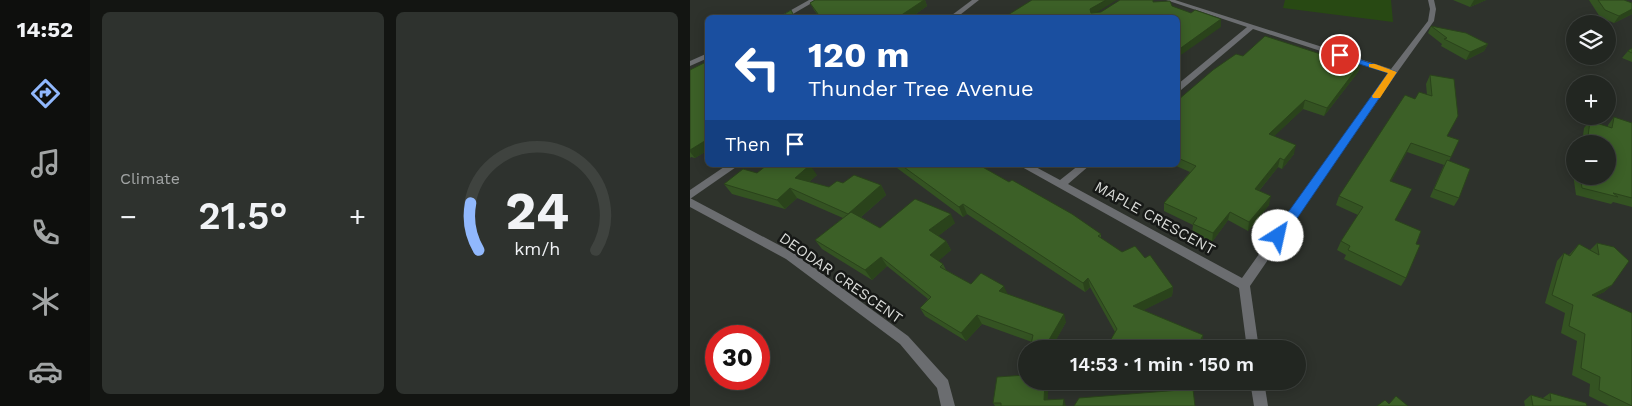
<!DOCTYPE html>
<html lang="en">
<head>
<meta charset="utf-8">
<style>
  body { margin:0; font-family:"Work Sans",sans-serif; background:#2e322e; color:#f1f3f6; height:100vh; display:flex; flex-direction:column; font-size:19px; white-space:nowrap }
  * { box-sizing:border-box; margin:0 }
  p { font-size:16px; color:#a2a5a5 }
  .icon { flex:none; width:28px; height:28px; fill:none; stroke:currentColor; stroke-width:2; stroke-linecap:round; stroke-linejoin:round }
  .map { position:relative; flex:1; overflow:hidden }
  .sheet { display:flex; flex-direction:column; gap:12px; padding:12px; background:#131512; width:600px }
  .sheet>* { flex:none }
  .hud { position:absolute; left:15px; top:15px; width:475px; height:152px; border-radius:8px; box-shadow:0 2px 12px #0003,0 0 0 1px #3f433f; background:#1a4fa0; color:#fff; overflow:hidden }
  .fabs { position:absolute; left:876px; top:15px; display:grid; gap:10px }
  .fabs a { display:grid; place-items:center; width:50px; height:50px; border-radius:50%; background:#222621; box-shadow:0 2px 12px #0003,0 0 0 1px #3f433f; font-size:25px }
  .speed { position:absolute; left:15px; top:325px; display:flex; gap:10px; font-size:25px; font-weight:700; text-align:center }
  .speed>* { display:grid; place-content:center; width:65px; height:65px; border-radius:50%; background:#222621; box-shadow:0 2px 12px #0003,0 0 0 1px #3f433f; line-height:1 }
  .speed .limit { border:8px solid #d22; background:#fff; color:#111 }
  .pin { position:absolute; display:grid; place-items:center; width:42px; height:42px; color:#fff; margin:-21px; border:2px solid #fff; border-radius:50%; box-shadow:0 1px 5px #0007 }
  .me { position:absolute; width:55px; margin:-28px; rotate:35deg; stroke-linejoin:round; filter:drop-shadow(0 0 4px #0008) }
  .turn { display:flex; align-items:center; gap:18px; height:105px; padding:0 20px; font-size:22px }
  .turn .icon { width:65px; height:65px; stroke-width:2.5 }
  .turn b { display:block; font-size:35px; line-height:42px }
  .then { display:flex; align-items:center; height:48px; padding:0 20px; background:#0003; gap:10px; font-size:19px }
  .big { font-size:38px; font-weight:600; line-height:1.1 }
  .sheet .tile { flex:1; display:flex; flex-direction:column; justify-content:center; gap:8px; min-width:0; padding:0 18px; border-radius:8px; background:#2e322e }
  .sheet .dial { align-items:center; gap:0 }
  .dial svg { height:130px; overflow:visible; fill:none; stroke:#3f433f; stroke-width:7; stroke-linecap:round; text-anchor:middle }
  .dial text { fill:#f1f3f6; stroke:none }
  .heat { display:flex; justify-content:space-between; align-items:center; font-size:28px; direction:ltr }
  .sheet .tiles { flex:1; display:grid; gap:12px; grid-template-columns:repeat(2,1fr) }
  .trip { position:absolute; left:328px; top:340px; width:288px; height:50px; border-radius:25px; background:#222621; box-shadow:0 2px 12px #0003,0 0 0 1px #3f433f; font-weight:600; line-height:50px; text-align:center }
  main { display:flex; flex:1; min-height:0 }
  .dock { display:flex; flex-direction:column; width:90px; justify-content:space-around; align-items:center; background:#0e0f0d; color:#a2a5a5 }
  .dock .icon { width:35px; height:35px }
  .dock .selected { color:#91b8fd }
  .dock b { font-size:22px; color:#f1f3f6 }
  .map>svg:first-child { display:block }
</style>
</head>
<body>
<main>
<nav class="dock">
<b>14:52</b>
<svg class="icon selected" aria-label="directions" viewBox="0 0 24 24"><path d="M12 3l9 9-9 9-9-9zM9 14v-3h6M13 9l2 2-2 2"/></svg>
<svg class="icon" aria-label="music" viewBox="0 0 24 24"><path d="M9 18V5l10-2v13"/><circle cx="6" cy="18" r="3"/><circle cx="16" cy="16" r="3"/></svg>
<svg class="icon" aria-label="phone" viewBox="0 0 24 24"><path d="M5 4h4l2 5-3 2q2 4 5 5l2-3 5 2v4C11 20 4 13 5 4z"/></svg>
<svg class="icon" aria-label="climate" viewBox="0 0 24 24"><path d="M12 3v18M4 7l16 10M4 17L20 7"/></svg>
<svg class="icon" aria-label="car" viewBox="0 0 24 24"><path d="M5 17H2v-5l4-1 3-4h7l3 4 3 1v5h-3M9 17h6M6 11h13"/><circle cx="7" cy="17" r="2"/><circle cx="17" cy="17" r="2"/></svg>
</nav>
<section class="sheet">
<div class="tiles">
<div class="tile"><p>Climate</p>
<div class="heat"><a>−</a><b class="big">21.5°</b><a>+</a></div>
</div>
<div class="tile dial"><svg viewBox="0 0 100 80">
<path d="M14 69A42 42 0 1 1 86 69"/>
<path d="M14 69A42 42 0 0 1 9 40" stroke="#91b8fd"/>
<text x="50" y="56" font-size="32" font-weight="700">24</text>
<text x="50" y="72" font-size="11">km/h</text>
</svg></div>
</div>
</section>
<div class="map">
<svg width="942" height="406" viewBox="0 0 942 406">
  <rect width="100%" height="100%" fill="#2e322c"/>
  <polygon fill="#284913" points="595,0 701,0 703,22 593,8"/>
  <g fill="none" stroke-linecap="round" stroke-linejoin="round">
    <g fill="#6b6d70" fill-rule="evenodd">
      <polygon points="119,0 127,0 96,18 87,18"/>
      <polygon points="476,0 485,0 701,69 738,21 740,9 738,0 744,0 746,9 744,21 706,74 560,286 569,349 557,349 549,288 332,167 330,165 342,165 370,180 389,165 400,165 378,184 552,278 698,73 563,29 491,90 488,90 488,84 557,27"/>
      <polygon points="18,53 18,58 0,66 0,61"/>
      <polygon points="0,198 104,253 218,336 258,380 265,406 251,406 247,388 210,344 96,259 0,207"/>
      <polygon points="560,381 574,381 578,406 564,406"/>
    </g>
    <g fill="#6b6d70" fill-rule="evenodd">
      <polygon points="282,0 289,0 266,18 258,18"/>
      <polygon points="37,165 49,165 0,199 0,190"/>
    </g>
  </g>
  <g fill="#345322">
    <polygon points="125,0 235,0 237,6 220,18 130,18 124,10 120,3"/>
    <polygon points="763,0 796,0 780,7"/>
    <polygon points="899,0 934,0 942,3 942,14 924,23 910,17"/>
    <polygon points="741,26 798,44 794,51 776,60 751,46 752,44 738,33"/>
    <polygon points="942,48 942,62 932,58 938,51"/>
    <polygon points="649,60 671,63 668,72 634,116 613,109 584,136 604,154 592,169 588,167 569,191 579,205 558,231 538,220 522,242 502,233 503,225 474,211 474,203 500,172 484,165 488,165 488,100"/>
    <polygon points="18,61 18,150 5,158 1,157 0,158 0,70"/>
    <polygon points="740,75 758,136 769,140 759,161 769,198 764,206 740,197 754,165 717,152 701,181 705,220 726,244 716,278 711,286 654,259 656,255 647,250 651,241 668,215 646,205 649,196 725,99 737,95 736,84"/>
    <polygon points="924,117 942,123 942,207 923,202 921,204 886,195 882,167 885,163 885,176 918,176 918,144 892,144 894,128 900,121 918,127 918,125"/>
    <polygon points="203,165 289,165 411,234 411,238 432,252 455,258 483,287 482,296 453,310 513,335 512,344 509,349 416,349 425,332 400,287 395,292 277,214 273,217"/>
    <polygon points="67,173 127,175 119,182 139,187 153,183 191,185 196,195 171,217 190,228 265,223 248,236 256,241 261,250 248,261 253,264 256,270 281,284 317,294 376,322 363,345 379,345 380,349 340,349 342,342 292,324 276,341 235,316 230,308 238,299 197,266 182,280 132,249 125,240 153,218 107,198 95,209 42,194 34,184"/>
    <polygon points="907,243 922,285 914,292 905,296 942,406 919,406 899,396 900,384 882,375 887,341 871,333 875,313 855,303 867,261 874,253 879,255 889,244 900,250"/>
    <polygon points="336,381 359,381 357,400 376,406 305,406 303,403"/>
    <polygon points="477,381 495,381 491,390 489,390 477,384"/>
    <polygon points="860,393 897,406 835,406 834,401 841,395 853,398"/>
  </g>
  <g fill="#2a431b">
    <polygon points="234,0 235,0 237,6 220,18 207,18"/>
    <polygon points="416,0 427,0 401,16 400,9"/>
    <polygon points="784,0 796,0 780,7"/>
    <polygon points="942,9 942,14 924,23 929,16"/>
    <polygon points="531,19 531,27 488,57 488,50"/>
    <polygon points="798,44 794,51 776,60 780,52"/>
    <polygon points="671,63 668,72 634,116 637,108"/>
    <polygon points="615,100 613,109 577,143 579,134"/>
    <polygon points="18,139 18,150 5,158 0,152 0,150"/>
    <polygon points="721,143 717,152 696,190 700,181"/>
    <polygon points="606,145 604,154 592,169 594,160"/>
    <polygon points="590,158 588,167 563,198 565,189"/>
    <polygon points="120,165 127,175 112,188 105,178"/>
    <polygon points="191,185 196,195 164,223 158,214"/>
    <polygon points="100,188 107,198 95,209 87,200"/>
    <polygon points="581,196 579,205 558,231 559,222"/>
    <polygon points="273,204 277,214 273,217 269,207"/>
    <polygon points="540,212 538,220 522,242 523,233"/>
    <polygon points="261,214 265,223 243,240 239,230"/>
    <polygon points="256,241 261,250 245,264 240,255"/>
    <polygon points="191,257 197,266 182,280 175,270"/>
    <polygon points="398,278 400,287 395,292 393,283"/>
    <polygon points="922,285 914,292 893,302 902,295"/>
    <polygon points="314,286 318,295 309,291"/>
    <polygon points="483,287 482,296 444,315 443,306"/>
    <polygon points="374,314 376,322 361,349 356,345"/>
    <polygon points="287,315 292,324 276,341 271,333"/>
    <polygon points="513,335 512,344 509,349 506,349"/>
    <polygon points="355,381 359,381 357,406 354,400"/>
    <polygon points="492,381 495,381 490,391 491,383"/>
    <polygon points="374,399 376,406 373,406"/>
  </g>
  <g fill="#3c6027" stroke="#2a431b">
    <polygon points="125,0 234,0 207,18 131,18 120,3"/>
    <polygon points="342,0 416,0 400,9 401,13 411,12 430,0 463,0 463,2 480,1 482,6 501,13 505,10 531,19 488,50 488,18 313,18"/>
    <polygon points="908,0 934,0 942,3 942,9 929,16 915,10"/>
    <polygon points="101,10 105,18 88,18"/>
    <polygon points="741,26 776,33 798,44 780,52 754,39 757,38"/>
    <polygon points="575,36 649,60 652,57 671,63 637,108 615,100 579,134 606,145 594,160 590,158 565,189 581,196 559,222 540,212 523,233 503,224 507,218 474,203 506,166 488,158 488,100 523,70 546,54 553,56"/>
    <polygon points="942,48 942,53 938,51"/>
    <polygon points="18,61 18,139 0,150 0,70"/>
    <polygon points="740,75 764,79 768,116 757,136 769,140 761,157 721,143 700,181 722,189 705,220 731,231 726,244 730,245 716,278 658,250 660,246 651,241 673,207 649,196 715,95 725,99 729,92 742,96"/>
    <polygon points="924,117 942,123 942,198 923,193 928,197 892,188 890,176 918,176 918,144 897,144 900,121 922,128"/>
    <polygon points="757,160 780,169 769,198 744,189"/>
    <polygon points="77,165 120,165 105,178 139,187 147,181 153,183 164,175 191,185 158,214 100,188 87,200 34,184 53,169 67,173"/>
    <polygon points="211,165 289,165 319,182 322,180 382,214 411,234 408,236 432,252 445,246 455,258 460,255 483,287 443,306 513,335 506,349 416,348 427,329 398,278 393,283 273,204 269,207"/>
    <polygon points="225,199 261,214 239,230 256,241 240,255 253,264 250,267 281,284 291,273 314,286 309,291 374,314 356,345 379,345 379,349 340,349 343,335 287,315 271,333 230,308 241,297 191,257 175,270 125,240 161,212 190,228"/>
    <polygon points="907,243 924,247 939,261 922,285 902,295 942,313 942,406 909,390 910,377 891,368 895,334 879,326 883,305 862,295 874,253 880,256 889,244 909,255"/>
    <polygon points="336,375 336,381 355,381 354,400 374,399 373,406 311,406 311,403 303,403 307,377"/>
    <polygon points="503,389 505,406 384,406 389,398"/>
    <polygon points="860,393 896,403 897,406 843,406 841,395 861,401"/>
    <polygon points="706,396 718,406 687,406 695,400 699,404"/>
  </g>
  <polygon fill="#1a73e8" stroke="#114b97" points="647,54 653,54 707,72 593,239 584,239 582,236 584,232 698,73 647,57"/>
  <polygon fill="#f59e0b" points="679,64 685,64 707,72 690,98 683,98 682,96 698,73 679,67"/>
  <g text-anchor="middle" stroke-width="5" stroke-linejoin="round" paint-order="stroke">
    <g font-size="15" fill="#d9dbd8" stroke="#171917">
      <text transform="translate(465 218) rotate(29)" y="5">MAPLE CRESCENT</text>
      <text transform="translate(151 278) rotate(35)" y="5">DEODAR CRESCENT</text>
    </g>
  </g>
</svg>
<div class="fabs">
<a><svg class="icon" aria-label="layers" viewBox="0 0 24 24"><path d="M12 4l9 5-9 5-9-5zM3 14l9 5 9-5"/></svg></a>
<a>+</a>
<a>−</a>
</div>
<div class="speed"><div class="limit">30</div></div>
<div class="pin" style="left:650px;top:55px;background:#d93025"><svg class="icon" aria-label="arrive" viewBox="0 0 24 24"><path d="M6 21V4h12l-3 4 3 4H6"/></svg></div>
<svg class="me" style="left:588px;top:236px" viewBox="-20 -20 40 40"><circle r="19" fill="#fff"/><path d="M0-13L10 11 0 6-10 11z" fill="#1a73e8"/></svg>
<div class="trip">14:53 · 1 min · 150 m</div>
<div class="hud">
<div class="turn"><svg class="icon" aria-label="left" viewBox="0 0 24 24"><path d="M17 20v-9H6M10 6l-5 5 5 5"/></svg><div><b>120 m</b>Thunder Tree Avenue</div></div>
<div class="then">Then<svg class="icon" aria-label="arrive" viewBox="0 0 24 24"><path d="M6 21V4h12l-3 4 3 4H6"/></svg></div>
</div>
</div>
</main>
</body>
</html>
